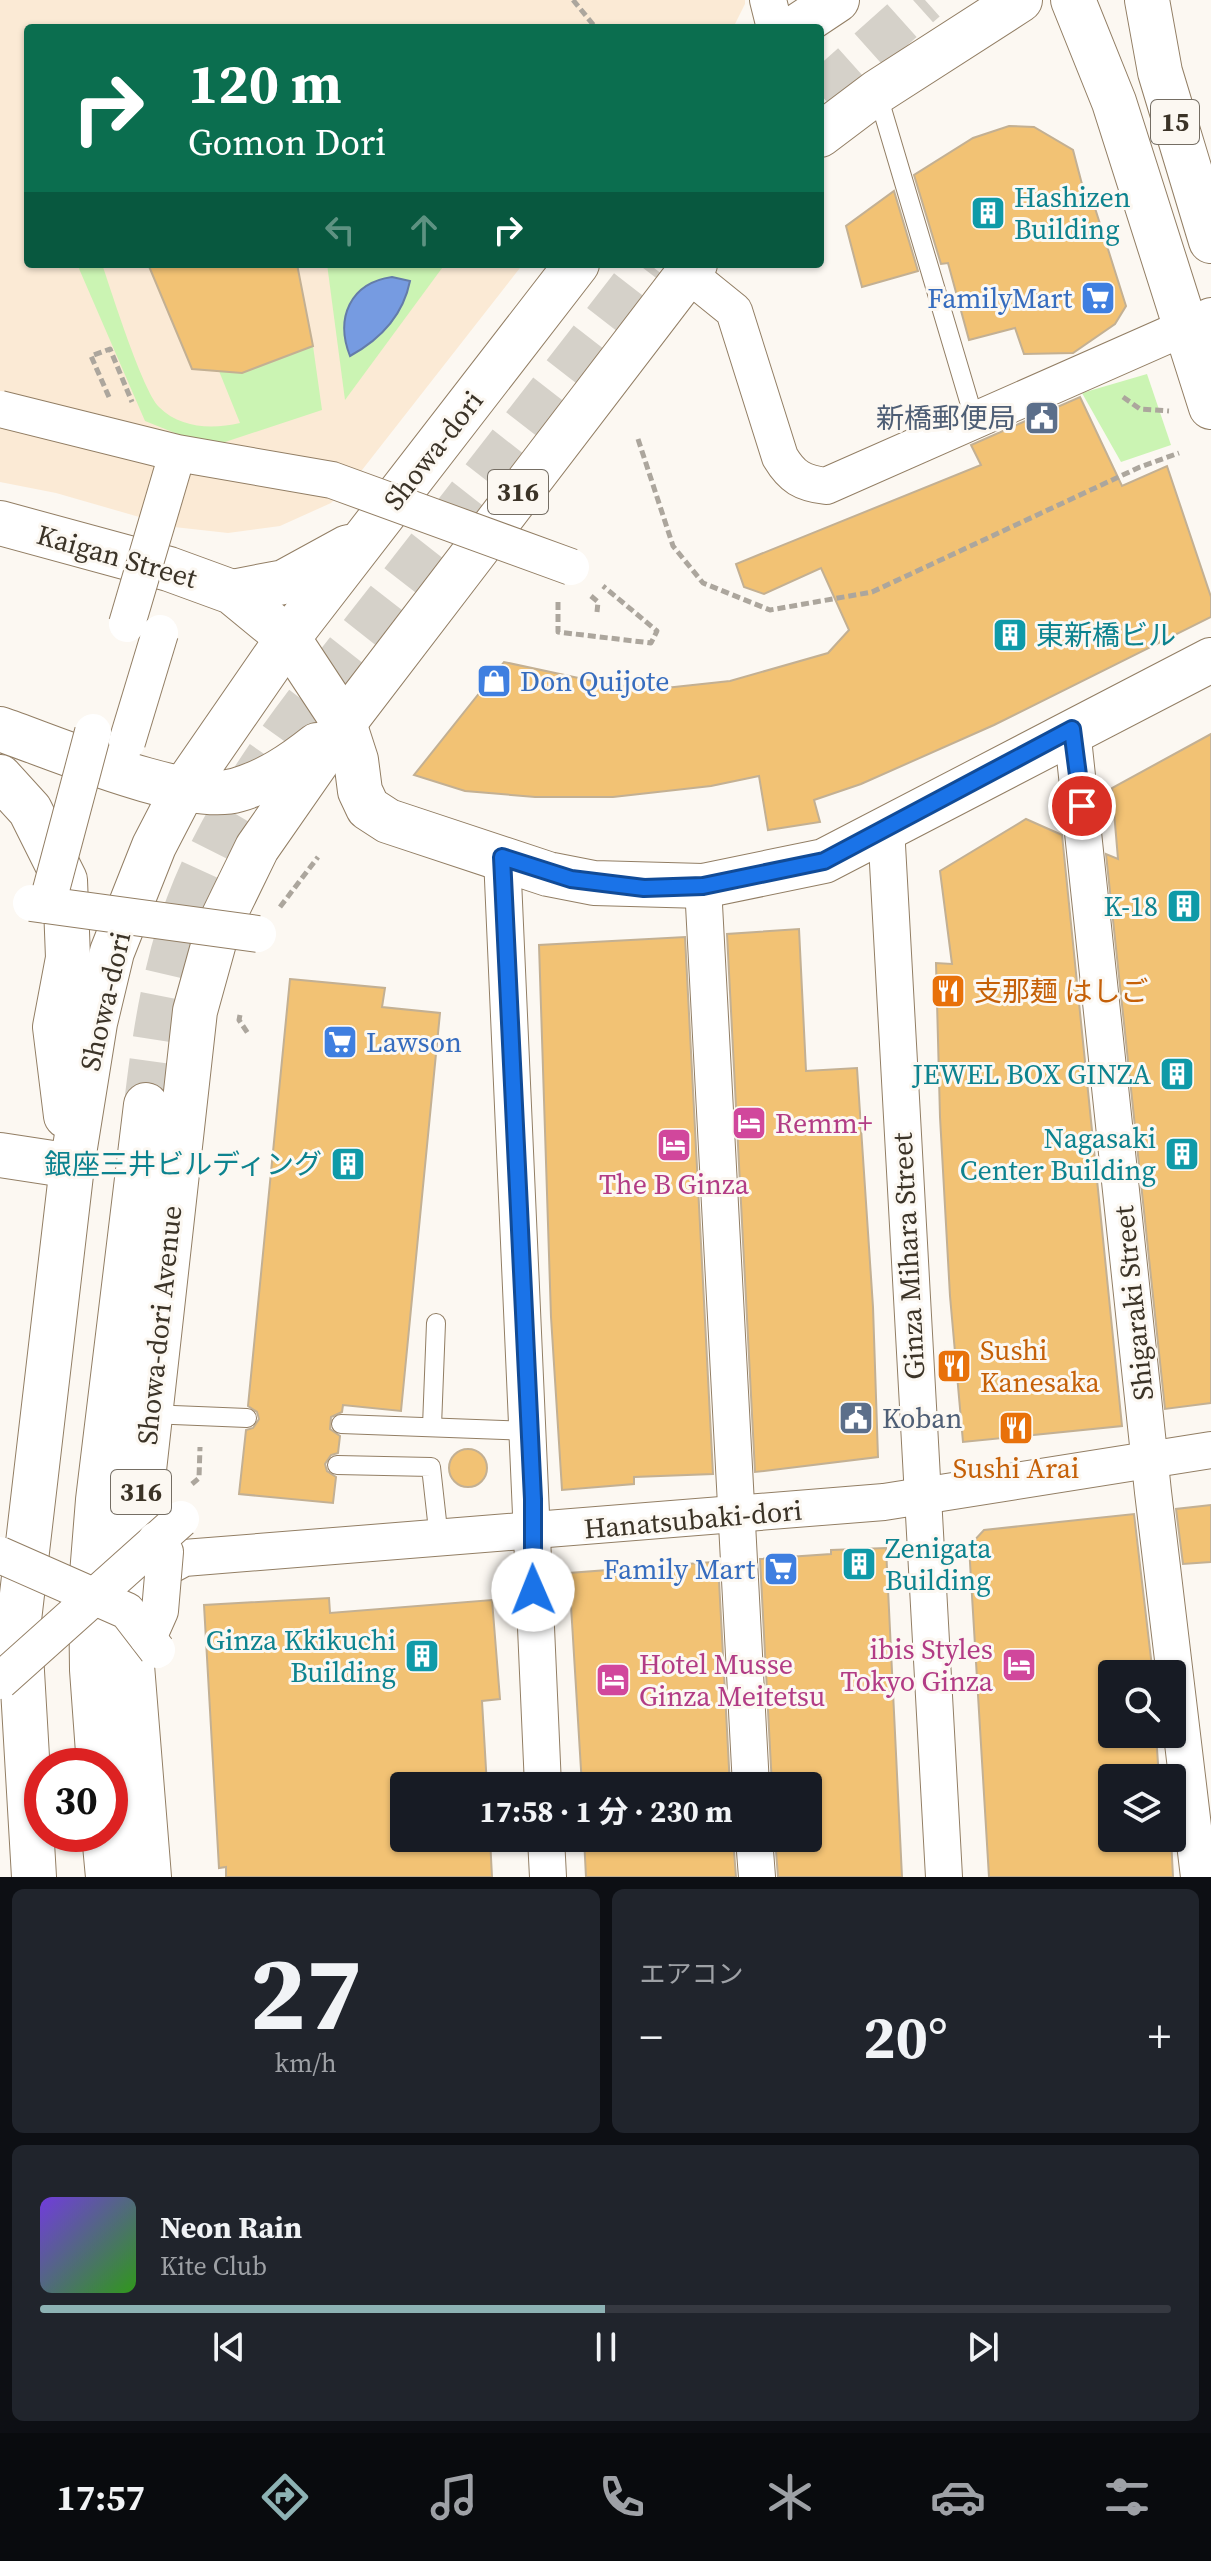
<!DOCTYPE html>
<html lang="ja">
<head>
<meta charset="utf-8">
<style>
  body { margin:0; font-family:"Source Serif 4","Noto Sans JP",serif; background:#20242c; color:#f1f3f6; height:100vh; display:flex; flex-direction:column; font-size:30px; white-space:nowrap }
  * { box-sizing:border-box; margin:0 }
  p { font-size:26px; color:#9ea1a6 }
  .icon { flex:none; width:44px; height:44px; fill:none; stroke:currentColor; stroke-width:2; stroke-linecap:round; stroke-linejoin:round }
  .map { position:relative; height:1877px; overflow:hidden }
  .sheet { display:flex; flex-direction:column; gap:12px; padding:12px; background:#0d0f14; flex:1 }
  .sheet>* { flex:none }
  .banner { position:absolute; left:24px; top:24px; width:800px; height:244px; border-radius:8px; box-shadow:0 2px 6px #0004; background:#0b6e4f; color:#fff; overflow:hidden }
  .tools { position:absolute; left:1098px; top:1660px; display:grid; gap:16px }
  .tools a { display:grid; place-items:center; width:88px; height:88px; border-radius:8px; background:#171b24; box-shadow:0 2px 6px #0004; font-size:40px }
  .speed { position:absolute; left:24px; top:1748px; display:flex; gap:16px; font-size:40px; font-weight:700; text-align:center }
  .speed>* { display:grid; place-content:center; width:104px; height:104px; border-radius:50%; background:#171b24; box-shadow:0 2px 6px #0004; line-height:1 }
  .speed .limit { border:12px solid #d22; background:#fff; color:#111 }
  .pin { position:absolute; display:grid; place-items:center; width:68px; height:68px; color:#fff; margin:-34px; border:4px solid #fff; border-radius:50%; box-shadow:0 2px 8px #0007 }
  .me { position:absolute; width:88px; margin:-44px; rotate:359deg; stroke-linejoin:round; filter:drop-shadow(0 0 6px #0008) }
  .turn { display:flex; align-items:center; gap:28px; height:168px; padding:0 32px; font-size:36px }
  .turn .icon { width:104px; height:104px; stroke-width:2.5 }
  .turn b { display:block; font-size:56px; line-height:68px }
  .lanes { display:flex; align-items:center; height:76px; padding:0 32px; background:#0003; justify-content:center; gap:40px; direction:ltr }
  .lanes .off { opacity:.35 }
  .big { font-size:60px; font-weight:700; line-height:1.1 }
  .sheet .widget { flex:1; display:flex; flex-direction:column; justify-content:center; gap:12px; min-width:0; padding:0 28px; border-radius:12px; background:#20242c }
  .sheet .dial { align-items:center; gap:0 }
  .dial b { font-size:104px; line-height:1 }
  .song { display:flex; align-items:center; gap:24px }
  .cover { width:96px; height:96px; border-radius:12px; background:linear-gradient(135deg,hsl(260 70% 55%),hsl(110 70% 35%)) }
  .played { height:8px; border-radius:4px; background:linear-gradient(90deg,#8db2b4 50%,#363941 50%) }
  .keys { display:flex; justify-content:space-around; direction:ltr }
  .heat { display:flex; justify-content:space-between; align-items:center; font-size:44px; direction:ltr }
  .sheet .tiles { flex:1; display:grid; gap:12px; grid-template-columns:1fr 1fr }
  .widget:last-child { grid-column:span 2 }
  .trip { position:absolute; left:390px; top:1772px; width:432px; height:80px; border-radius:8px; background:#171b24; box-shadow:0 2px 6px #0004; font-weight:700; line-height:80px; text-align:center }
  .dock { display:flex; height:128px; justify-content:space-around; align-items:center; background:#090b0e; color:#9ea1a6 }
  .dock .icon { width:56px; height:56px }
  .dock .selected { color:#8db2b4 }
  .dock b { font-size:36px; color:#f1f3f6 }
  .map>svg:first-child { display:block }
</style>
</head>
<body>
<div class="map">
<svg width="1211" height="1877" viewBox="0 0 1211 1877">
  <rect width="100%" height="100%" fill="#fcf8f2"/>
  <polygon fill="#fbead5" points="0,0 745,0 745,4 733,28 28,28 28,264 523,264 355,479 331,503 280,526 228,533 174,527 56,493 0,482"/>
  <g fill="#cbf4b3">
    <path d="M77,264H102C112,293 142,389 159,407C181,429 213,429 240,423L219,371L242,373L313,346L322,410L210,447L145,421Z"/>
    <polygon points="327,264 445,264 345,400"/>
    <polygon points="1147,374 1171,445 1121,462 1082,393"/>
  </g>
  <path fill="#769be1" stroke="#647ca9" stroke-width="2" d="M392,277L410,281C403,316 381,339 350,356C335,318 350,283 392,277Z"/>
  <g fill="#f2c274" stroke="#c3b093" stroke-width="2">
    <polygon points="1009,126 1034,127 1073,150 1088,207 1094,205 1126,306 1115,324 1073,353 1024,354 1015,328 969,340 948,263 941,264 914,175 973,138"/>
    <polygon points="894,191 918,271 862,287 846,226"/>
    <polygon points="148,264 297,264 313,346 242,373 192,369"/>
    <polygon points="1080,397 1122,486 1167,466 1211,597 1211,617 994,725 861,784 814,800 820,822 768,830 759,776 711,786 613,797 535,797 465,791 414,775 504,662 611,685 665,688 730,681 828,653 849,630 821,568 764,594 744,587 736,564 981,465 971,445"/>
    <polygon points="1211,734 1211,1403 1165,1409 1106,854 1118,859 1112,788"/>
    <polygon points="1026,819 1062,835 1122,1426 963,1442 950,1296 940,1117 936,963 952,964 940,871"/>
    <polygon points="799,929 806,1071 857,1068 873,1307 878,1457 755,1472 727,934"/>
    <polygon points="685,937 713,1474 634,1477 634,1484 562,1490 551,1317 539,945"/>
    <polygon points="290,979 385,988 382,1007 440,1013 401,1411 343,1405 342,1412 331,1417 330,1429 340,1436 338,1453 331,1455 325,1464 327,1471 336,1477 333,1503 239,1494 246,1430 253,1428 259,1419 257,1412 248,1406"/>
    <circle cx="468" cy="1468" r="19"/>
    <polygon points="1211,1505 1211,1562 1183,1564 1176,1509"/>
    <polygon points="1134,1514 1152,1667 1112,1672 1112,1734 1156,1734 1159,1778 1112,1778 1112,1838 1171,1838 1173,1877 989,1877 969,1546 984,1530"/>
    <polygon points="886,1548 902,1877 778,1877 775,1838 808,1838 808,1786 772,1786 760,1559 831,1554 831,1550"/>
    <polygon points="713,1562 718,1562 730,1786 582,1786 569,1573"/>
    <polygon points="329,1598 330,1613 492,1600 500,1699 482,1701 487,1786 404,1786 404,1838 490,1838 492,1877 226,1877 226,1867 219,1868 204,1605"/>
    <polygon points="584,1838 733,1838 736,1877 586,1877"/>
  </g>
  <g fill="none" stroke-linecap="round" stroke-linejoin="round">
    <g stroke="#d5d1c9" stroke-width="44" stroke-dasharray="44 22" stroke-linecap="butt">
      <polyline points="820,94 925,0"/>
      <path d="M146,1105C154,1037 164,968 188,904C230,792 313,695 386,602C474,489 562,377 649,264"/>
    </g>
    <g stroke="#927e64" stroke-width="20">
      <g id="lane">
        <polyline points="877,92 974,418"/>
        <polyline points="149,1414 247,1418"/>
        <polyline points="341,1424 529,1431"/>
        <polyline points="432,1426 436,1323"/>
        <polyline points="337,1465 431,1467 439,1539"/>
      </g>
    </g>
    <g stroke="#927e64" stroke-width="38">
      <g id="street">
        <polyline points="768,0 775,28"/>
        <path d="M687,273L734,311L780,457C792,477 802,483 826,486L1211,316"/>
        <polyline points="1072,729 1153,1492 1199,1877"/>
        <polyline points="886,827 944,1877"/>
        <polyline points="502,857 543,1786"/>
        <polyline points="703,886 751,1786"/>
        <polyline points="141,1581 184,1558 884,1502 1211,1450"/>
        <polyline points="546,1838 548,1877"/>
        <polyline points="754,1838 757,1877"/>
      </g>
    </g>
    <g stroke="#927e64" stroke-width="46">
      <g id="secondary">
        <polyline points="344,723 356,760 360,791 368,808 388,821 548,874 594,883 703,886 824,861 1211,660"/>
        <polyline points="0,1155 72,1166"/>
      </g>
    </g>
    <g stroke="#927e64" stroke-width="46">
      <g id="primary">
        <polyline points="795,28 837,0"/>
        <polyline points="820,135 877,92 1020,0"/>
        <polyline points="0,523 169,569 232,592 288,638 344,723"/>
        <polyline points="232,592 284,582 348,547"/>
        <path d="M0,729C53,747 187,805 237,790C268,781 293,764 317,745"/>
        <polyline points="0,777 30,810 65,880 68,958 55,1027 66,1116"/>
        <polyline points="99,1766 92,1670 91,1587 98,1500 146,1105"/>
        <polyline points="104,1834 108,1877"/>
        <polyline points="34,1877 19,1620 72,1166 95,1023 112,952 154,846 183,790 288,638 577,264"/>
        <polyline points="149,1877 131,1653 131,1587 195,1011 218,928 257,848 344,723 695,264"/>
      </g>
    </g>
    <g stroke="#927e64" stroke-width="46">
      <g id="highway">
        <polyline points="1073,0 1114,102 1211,407"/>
        <polyline points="1147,0 1160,72 1211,241"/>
      </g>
    </g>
    <g stroke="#aca69d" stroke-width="5" stroke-dasharray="8 4" stroke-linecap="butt">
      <polyline points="573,0 596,28"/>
      <polyline points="109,397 91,356 110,349 132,402"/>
      <polyline points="1123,397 1140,409 1169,411"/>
      <polyline points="638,439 673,546 703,583 770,610 872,592 1140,467 1179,453"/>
      <polyline points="591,596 598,602 597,612"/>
      <polyline points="558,602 558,632 651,643 657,631 603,586"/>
      <polyline points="280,907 318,857"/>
      <polyline points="240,1015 239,1020 249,1035"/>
      <polyline points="192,1484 199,1478 200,1447"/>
    </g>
    <use href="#lane" stroke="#fff" stroke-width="18"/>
    <use href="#street" stroke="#fff" stroke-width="36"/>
    <use href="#secondary" stroke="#fff" stroke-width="44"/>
    <use href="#primary" stroke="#fff" stroke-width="44"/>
    <use href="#highway" stroke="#fff" stroke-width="44"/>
    <g stroke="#927e64" stroke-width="38" stroke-linecap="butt">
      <g id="street-bridge">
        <polyline points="0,409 177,453 332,480 571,567"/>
        <polyline points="127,624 173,468"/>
        <polyline points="127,742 160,633"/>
        <polyline points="31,903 258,934"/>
        <polyline points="47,905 93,732"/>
        <polyline points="0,1555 127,1611 157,1650"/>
        <polyline points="148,1638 160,1611 165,1552 156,1540"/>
        <polyline points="0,1681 181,1519"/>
      </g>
    </g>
    <use href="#street-bridge" stroke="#fff" stroke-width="36"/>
  </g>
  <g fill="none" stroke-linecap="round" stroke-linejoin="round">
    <g stroke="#114b97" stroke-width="20">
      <polyline id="route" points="533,1590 533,1499 502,857 571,879 644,888 703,886 824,861 1072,729 1082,806"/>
    </g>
    <use href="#route" stroke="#1a73e8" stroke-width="14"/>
  </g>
  <defs>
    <g id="building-square" transform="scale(1.8)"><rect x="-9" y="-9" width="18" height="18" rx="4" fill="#0f9aa8" stroke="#fcf8f2"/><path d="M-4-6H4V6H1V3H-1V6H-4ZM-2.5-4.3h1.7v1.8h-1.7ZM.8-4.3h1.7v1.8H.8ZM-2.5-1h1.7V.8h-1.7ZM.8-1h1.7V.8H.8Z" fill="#fff"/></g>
    <g id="supermarket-square" transform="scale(1.8)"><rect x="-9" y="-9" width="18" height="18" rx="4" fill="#3f7fe0" stroke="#fcf8f2"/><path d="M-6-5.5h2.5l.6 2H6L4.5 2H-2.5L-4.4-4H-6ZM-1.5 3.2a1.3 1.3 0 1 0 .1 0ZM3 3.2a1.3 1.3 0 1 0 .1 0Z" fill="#fff"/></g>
    <g id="civic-square" transform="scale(1.8)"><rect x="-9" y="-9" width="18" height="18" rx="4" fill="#5c6f8a" stroke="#fcf8f2"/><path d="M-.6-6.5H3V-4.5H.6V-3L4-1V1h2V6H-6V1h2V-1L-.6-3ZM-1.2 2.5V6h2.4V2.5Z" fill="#fff"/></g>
    <g id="shop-square" transform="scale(1.8)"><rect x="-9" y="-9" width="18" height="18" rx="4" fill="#3f7fe0" stroke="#fcf8f2"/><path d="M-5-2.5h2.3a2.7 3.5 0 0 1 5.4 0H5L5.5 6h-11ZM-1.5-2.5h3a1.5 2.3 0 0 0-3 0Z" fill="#fff"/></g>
    <g id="restaurant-square" transform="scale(1.8)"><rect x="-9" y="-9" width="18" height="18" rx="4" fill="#e8710a" stroke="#fcf8f2"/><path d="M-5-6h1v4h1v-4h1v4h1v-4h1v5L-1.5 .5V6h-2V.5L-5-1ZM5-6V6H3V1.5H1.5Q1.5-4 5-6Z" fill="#fff"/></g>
    <g id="hotel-square" transform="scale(1.8)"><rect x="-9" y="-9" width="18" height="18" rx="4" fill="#d1479c" stroke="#fcf8f2"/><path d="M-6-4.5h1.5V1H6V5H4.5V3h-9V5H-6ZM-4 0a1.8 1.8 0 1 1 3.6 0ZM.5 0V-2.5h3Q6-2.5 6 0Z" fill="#fff"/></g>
  </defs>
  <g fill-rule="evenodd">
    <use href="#building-square" x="988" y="213"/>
    <use href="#supermarket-square" x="1098" y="298"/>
    <use href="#civic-square" x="1042" y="418"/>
    <use href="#building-square" x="1010" y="635"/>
    <use href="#shop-square" x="494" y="681"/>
    <use href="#building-square" x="1184" y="906"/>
    <use href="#restaurant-square" x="948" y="991"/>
    <use href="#supermarket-square" x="340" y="1042"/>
    <use href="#building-square" x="1177" y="1074"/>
    <use href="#hotel-square" x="749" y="1123"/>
    <use href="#hotel-square" x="674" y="1145"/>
    <use href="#building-square" x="1182" y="1154"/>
    <use href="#building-square" x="348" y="1164"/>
    <use href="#restaurant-square" x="954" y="1366"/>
    <use href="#civic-square" x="856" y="1418"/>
    <use href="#restaurant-square" x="1016" y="1428"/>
    <use href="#building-square" x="859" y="1564"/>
    <use href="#supermarket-square" x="781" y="1569"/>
    <use href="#building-square" x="422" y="1656"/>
    <use href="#hotel-square" x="1019" y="1665"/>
    <use href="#hotel-square" x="613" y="1680"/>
  </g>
  <g text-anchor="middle" stroke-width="6" stroke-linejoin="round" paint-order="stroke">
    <g fill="#fcf8f2" stroke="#756e64" stroke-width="2">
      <rect x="1151" y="100" width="48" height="44" rx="6"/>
      <rect x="488" y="470" width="60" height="44" rx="6"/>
      <rect x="111" y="1470" width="60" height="44" rx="6"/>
    </g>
    <g font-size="26" font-weight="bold" fill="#3b3327">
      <text x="1175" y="131">15</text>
      <text x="518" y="501">316</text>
      <text x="141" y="1501">316</text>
    </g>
    <g font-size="28" fill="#0d838f" stroke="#fcf8f2" text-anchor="end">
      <text x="1014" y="207" text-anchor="start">Hashizen<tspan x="1014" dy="32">Building</tspan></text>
      <text x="1036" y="645" text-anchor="start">東新橋ビル</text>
      <text x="1158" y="916">K-18</text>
      <text x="1151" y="1084">JEWEL BOX GINZA</text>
      <text x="1156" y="1148">Nagasaki<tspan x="1156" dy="32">Center Building</tspan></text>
      <text x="322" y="1174">銀座三井ビルディング</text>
      <text x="885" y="1558" text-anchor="start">Zenigata<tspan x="885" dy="32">Building</tspan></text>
      <text x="396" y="1650">Ginza Kkikuchi<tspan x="396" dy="32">Building</tspan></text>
    </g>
    <g font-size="28" fill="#366cbe" stroke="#fcf8f2" text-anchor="end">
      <text x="1072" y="308">FamilyMart</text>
      <text x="520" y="691" text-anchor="start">Don Quijote</text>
      <text x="366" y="1052" text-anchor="start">Lawson</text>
      <text x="755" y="1579">Family Mart</text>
    </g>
    <g font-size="28" fill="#4e5e75" stroke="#fcf8f2" text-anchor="end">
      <text x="1016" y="428">新橋郵便局</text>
      <text x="882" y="1428" text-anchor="start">Koban</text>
    </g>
    <g font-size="28" fill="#3b3327" stroke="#fcf8f2">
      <text transform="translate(433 450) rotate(-52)" y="10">Showa-dori</text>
      <text transform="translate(117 556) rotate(16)" y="10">Kaigan Street</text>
      <text transform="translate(105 1001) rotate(-77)" y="10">Showa-dori</text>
      <text transform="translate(908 1256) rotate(-93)" y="10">Ginza Mihara Street</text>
      <text transform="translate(1133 1303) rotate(-96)" y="10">Shigaraki Street</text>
      <text transform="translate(159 1325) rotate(-84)" y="10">Showa-dori Avenue</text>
      <text transform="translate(693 1519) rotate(-5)" y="10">Hanatsubaki-dori</text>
    </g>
    <g font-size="28" fill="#c56008" stroke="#fcf8f2" text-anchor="start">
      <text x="974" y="1001">支那麺 はしご</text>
      <text x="980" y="1360">Sushi<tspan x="980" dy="32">Kanesaka</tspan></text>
      <text x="1016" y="1478" text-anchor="middle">Sushi Arai</text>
    </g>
    <g font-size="28" fill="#b23c85" stroke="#fcf8f2" text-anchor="start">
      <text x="775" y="1133">Remm+</text>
      <text x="674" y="1194" text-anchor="middle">The B Ginza</text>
      <text x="993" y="1659" text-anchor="end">ibis Styles<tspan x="993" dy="32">Tokyo Ginza</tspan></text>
      <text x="639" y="1674">Hotel Musse<tspan x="639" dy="32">Ginza Meitetsu</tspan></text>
    </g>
  </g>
</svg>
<div class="tools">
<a><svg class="icon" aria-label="search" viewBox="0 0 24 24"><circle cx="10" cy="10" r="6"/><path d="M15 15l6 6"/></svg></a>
<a><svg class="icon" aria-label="layers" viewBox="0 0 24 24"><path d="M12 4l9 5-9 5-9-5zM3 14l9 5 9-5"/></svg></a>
</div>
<div class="speed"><div class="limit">30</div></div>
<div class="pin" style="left:1082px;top:806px;background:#d93025"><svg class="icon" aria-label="arrive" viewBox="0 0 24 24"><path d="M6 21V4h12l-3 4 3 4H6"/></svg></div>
<svg class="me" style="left:533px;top:1590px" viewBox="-20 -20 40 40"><circle r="19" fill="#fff"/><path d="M0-13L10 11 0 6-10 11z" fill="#1a73e8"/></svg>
<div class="trip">17:58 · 1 分 · 230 m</div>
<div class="banner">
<div class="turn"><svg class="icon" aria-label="right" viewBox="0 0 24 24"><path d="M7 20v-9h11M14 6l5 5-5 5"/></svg><div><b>120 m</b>Gomon Dori</div></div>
<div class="lanes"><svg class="icon off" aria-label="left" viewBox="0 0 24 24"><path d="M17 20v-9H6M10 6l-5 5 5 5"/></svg><svg class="icon off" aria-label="ahead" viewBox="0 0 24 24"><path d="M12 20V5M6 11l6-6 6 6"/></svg><svg class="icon" aria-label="right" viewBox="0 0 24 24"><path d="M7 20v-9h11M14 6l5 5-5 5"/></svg></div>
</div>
</div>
<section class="sheet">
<div class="tiles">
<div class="widget dial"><b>27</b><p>km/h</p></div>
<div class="widget"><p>エアコン</p>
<div class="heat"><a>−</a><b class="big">20°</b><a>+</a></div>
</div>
<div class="widget">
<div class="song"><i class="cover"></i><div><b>Neon Rain</b><p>Kite Club</p></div></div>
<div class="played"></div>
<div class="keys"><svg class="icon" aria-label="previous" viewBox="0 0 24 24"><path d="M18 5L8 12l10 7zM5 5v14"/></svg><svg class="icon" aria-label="pause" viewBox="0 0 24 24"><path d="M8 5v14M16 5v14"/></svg><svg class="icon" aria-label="next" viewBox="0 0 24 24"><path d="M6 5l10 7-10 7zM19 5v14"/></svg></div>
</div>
</div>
</section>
<nav class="dock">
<b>17:57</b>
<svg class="icon selected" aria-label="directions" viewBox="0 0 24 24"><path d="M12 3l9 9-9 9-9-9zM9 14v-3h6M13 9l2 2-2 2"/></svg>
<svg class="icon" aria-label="music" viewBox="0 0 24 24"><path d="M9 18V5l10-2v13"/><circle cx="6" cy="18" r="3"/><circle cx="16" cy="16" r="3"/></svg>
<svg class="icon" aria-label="phone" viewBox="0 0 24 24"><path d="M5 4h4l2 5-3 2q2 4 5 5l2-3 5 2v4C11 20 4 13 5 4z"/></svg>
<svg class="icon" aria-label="climate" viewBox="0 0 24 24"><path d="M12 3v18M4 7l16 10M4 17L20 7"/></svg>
<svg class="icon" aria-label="car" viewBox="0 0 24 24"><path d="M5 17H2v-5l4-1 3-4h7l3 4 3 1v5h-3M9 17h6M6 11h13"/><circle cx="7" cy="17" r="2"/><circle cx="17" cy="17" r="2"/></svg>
<svg class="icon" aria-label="filters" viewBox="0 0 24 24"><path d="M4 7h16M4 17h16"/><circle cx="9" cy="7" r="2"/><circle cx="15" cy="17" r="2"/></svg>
</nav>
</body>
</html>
